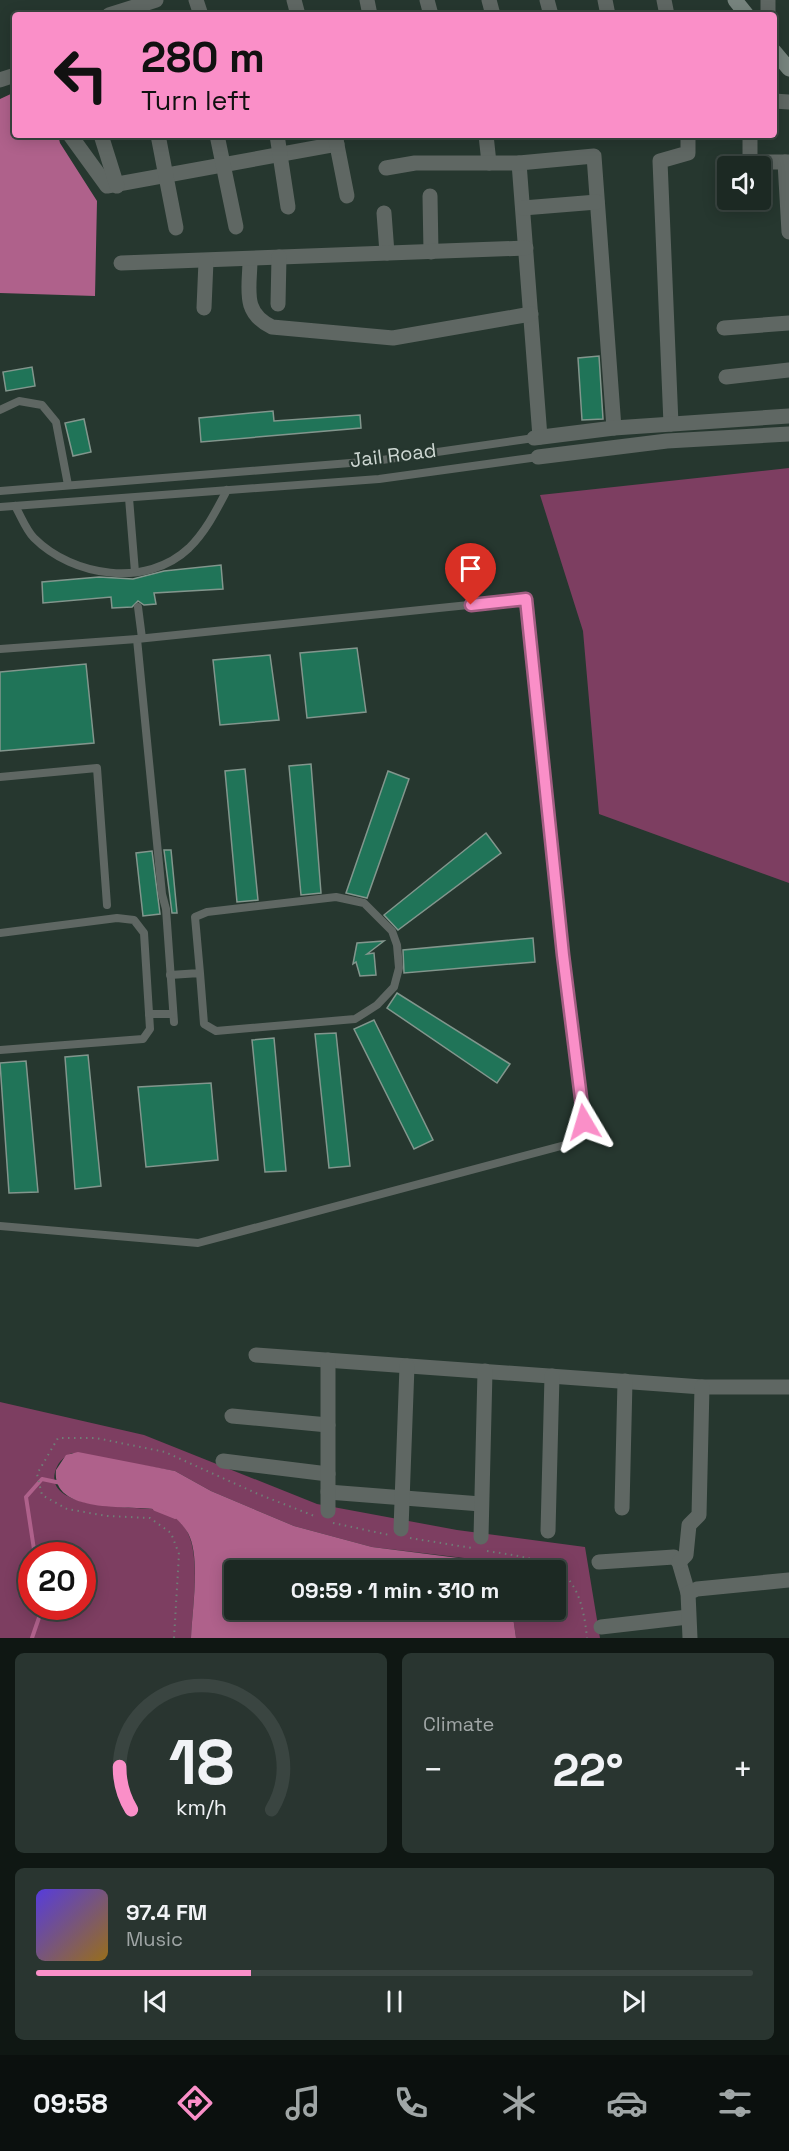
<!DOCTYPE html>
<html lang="en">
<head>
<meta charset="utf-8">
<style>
  body { margin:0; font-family:"Space Grotesk",sans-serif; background:#293530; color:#f1f3f6; height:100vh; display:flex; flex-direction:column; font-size:22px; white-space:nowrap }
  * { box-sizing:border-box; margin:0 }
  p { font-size:20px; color:#a0a6a6 }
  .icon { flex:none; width:33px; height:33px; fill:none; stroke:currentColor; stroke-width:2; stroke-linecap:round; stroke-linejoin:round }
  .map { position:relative; height:1638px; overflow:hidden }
  .sheet { display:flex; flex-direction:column; gap:15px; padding:15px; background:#0f1713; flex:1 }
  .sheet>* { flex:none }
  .guide { position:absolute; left:12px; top:12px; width:765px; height:126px; border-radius:6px; box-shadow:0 3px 15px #0003,0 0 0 2px #3a4541; background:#fa8fc8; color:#111; overflow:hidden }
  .fabs { position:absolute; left:717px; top:156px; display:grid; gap:12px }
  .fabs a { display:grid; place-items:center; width:54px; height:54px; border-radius:6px; background:#1c2923; box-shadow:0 3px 15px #0003,0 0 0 2px #3a4541; font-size:30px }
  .speed { position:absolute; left:18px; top:1542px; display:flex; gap:12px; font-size:30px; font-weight:700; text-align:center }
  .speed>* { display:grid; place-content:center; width:78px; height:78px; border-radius:50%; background:#1c2923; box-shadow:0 3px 15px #0003,0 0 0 2px #3a4541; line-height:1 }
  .speed .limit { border:9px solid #d22; background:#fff; color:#111 }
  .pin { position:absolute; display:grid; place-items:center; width:51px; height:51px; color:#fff; margin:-62px -26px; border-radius:50% 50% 50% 0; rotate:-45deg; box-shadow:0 0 6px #0007 }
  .pin .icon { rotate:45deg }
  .me { position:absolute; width:66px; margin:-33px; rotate:353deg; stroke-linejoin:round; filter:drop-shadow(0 0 4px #0008) }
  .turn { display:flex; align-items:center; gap:21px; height:126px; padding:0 30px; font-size:27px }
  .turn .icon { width:78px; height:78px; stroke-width:2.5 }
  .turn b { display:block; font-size:42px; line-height:51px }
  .big { font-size:45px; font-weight:700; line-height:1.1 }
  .sheet .card { flex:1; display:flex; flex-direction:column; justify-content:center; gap:9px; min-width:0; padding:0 21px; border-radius:9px; background:#293530 }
  .sheet .dial { align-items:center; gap:0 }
  .dial svg { height:156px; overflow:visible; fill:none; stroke:#3a4541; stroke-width:7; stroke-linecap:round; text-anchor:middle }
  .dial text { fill:#f1f3f6; stroke:none }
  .song { display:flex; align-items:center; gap:18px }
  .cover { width:72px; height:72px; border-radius:9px; background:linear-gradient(135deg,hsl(250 70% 55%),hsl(40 70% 35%)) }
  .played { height:6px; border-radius:3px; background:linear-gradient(90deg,#fa8fc8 30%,#3a4541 30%) }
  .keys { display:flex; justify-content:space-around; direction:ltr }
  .heat { display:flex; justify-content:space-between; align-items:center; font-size:33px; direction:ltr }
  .sheet .tiles { flex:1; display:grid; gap:15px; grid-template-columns:1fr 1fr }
  .card:last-child { grid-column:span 2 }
  .trip { position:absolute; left:224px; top:1560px; width:342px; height:60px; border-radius:6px; background:#1c2923; box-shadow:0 3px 15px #0003,0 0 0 2px #3a4541; font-weight:700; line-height:60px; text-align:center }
  .menu { display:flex; height:96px; justify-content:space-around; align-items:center; background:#0b100e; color:#a0a6a6 }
  .menu .icon { width:42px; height:42px }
  .menu .current { color:#fa8fc8 }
  .menu b { font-size:27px; color:#f1f3f6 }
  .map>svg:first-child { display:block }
</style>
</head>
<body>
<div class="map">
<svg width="789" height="1638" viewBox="0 0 789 1638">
  <rect width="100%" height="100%" fill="#26372f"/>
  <g fill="#7d3e61" fill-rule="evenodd">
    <polygon points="789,468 789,883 599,814 583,631 540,495"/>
    <path d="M0,1402L144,1435L317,1504L457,1530L585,1547L600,1638H516L512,1610H555V1570H506V1563L372,1547L294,1526L211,1491L175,1471L72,1453C65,1456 59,1461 56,1469C40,1512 139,1506 159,1510C169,1511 179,1520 185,1528C202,1553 192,1609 191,1638H0ZM32,1556H82V1606H32Z"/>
  </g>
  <g fill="#af618b">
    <polygon points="15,92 15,135 58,135 60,143 97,201 95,296 0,293 0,99"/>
    <path d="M78,1452L175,1471L211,1491L294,1526L372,1547L506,1564V1570H234V1610H512L516,1638H191C192,1610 201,1557 188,1533C182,1523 171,1512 160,1510C133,1504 51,1516 56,1470L66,1455Z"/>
  </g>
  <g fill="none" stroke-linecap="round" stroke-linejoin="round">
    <g stroke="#af618b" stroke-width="4">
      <polyline points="155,1509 175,1517"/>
      <polyline points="35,1556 26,1497 42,1479 61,1483"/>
      <polyline points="32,1638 43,1606"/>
    </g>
  </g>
  <g fill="#207458" stroke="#82968d" stroke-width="1.5">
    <polygon points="599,356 603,419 582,420 578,358"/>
    <polygon points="32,367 35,386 6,391 3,372"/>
    <polygon points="273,411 274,421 360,415 361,428 201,442 199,418"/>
    <polygon points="84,419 91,452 73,456 65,423"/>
    <polygon points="221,565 223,589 154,593 156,604 144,605 138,601 132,607 112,608 111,597 43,603 42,582 99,577 133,579 164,571"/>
    <polygon points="357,648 366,712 307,718 300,653"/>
    <polygon points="270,655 279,720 220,725 213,660"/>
    <polygon points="86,664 94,743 0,751 0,672"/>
    <polygon points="311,764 321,893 301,895 289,766"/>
    <polygon points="245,769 258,900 237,902 225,771"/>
    <polygon points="388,771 409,779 367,898 346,893"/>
    <polygon points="486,833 501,853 398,930 384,915"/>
    <polygon points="164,850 171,850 177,913 172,913"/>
    <polygon points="152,851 160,914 143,916 136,853"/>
    <polygon points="533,938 535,962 404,973 403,950"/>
    <polygon points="384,941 367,954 374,953 376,975 360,976 356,962 353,964 357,943"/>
    <polygon points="397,993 510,1064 497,1083 387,1008"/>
    <polygon points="374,1020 433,1140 414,1149 354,1029"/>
    <polygon points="336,1033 350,1166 329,1168 315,1034"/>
    <polygon points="274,1038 286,1171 265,1172 252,1040"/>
    <polygon points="88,1055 101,1186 75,1189 65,1057"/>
    <polygon points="26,1061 38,1192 9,1193 0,1063"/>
    <polygon points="211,1083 218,1160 146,1167 138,1087"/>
  </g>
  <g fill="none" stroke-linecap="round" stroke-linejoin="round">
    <g stroke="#6f7d76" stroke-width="2" stroke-dasharray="1.5 4.5" stroke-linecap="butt">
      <polyline points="333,1523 389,1535"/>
      <polyline points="410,1538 472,1548"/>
      <path d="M487,1551C552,1561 580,1564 587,1638"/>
      <polyline points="174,1638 179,1554 171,1533 150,1518 107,1516 67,1509 42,1495 37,1474 58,1438 96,1438 165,1452 258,1494 317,1517"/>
    </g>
    <g stroke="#5f6763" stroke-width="8">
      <polyline points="0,410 19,401 42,405 56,422 68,485"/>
      <polyline points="0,491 375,461 534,438"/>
      <polyline points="129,498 135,572"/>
      <path d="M15,506C21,516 26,530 34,538C73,577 147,588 189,548C206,531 216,511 227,490"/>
      <polyline points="0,507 379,479 538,457"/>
      <polyline points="138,607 142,638"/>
      <polyline points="137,639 162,894 166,909 174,1022"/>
      <polyline points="0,649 137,639 527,599 563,955 584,1122 579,1136 565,1145 198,1243 0,1226"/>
      <polyline points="0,777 97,768 107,905"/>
      <polyline points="0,933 117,918 134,920 144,933 150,1029 143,1039 0,1050"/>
      <polyline points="170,975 200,973 195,917 207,912 336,897 364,903 392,931 397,945 399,968 394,987 377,1005 355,1019 216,1031 204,1024 200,973"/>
      <polyline points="149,1014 173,1014"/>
    </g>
    <g stroke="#5f6763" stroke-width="15">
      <polyline points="196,0 201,15"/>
      <polyline points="294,0 298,15"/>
      <polyline points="367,0 370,15"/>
      <polyline points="427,0 431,15"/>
      <polyline points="489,0 493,15"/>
      <polyline points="547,0 551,15"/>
      <polyline points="605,0 608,15"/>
      <polyline points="664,0 667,15"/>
      <polyline points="768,0 768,15"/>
      <polyline points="109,15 156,0"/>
      <polyline points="0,80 15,75"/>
      <polyline points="774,101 789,102"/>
      <polyline points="70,135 107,186 337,144"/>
      <polyline points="101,135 117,186"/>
      <polyline points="158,135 176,228"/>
      <polyline points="217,135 236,227"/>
      <polyline points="277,135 288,207"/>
      <polyline points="335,135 347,196"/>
      <polyline points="486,135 489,163"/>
      <polyline points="750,136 750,162 789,162"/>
      <polyline points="785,162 789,232"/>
      <polyline points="519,163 540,437"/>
      <polyline points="386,168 415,163 519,163 594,156 614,428"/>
      <polyline points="430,196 431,252"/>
      <polyline points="523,208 597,202"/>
      <polyline points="384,213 387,253"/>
      <path d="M250,259C250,289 241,312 272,327L393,338L531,314"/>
      <polyline points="121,263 526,248"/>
      <polyline points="278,304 279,257"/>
      <polyline points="204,308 206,261"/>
      <polyline points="724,328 789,323"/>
      <polyline points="726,377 789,370"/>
      <polyline points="671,424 660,161 688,153 688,135"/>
      <polyline points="534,438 614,428 789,416"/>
      <polyline points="538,457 667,441 789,434"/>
      <polyline points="256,1355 702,1387 789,1387"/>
      <polyline points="232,1416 328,1425"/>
      <polyline points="223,1461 328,1474"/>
      <polyline points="328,1492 481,1504"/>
      <polyline points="622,1508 625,1381"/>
      <polyline points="328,1511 328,1360"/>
      <polyline points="401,1529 407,1366"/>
      <polyline points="548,1531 552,1376"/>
      <polyline points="481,1537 485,1371"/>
      <polyline points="599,1562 674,1557 679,1562 688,1593"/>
      <polyline points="679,1562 686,1555 689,1525 699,1515 702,1387"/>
      <polyline points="601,1627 688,1617"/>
      <polyline points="690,1638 688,1593 697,1589 789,1580"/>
    </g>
    <g stroke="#77847e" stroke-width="15">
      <polyline points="735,0 747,15"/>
      <polyline points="774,51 789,69"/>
    </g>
  </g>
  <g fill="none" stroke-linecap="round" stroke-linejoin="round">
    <g stroke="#a25d82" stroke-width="15">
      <polyline id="route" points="471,605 526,599 563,955 584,1122"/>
    </g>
    <use href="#route" stroke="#fa8fc8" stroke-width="10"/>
  </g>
  <g text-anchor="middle" stroke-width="4.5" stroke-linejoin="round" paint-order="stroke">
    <g font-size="20" fill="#cdd7d2" stroke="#26372f">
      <text transform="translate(393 455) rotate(-7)" y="7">Jail Road</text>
    </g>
  </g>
</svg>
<div class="fabs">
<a><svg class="icon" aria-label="sound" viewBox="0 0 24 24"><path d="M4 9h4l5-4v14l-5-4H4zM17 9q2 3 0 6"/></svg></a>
</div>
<div class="speed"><div class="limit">20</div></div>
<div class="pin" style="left:471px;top:605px;background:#d93025"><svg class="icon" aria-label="arrive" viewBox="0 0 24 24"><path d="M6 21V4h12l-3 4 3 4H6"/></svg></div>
<svg class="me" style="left:584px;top:1122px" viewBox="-20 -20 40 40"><path d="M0-17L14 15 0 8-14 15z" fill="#fa8fc8" stroke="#fff" stroke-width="4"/></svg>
<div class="trip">09:59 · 1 min · 310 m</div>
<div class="guide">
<div class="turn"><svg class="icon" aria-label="left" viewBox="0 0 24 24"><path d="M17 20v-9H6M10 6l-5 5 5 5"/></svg><div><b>280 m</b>Turn left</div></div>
</div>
</div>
<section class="sheet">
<div class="tiles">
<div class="card dial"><svg viewBox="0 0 100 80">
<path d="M14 69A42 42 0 1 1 86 69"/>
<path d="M14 69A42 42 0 0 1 8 47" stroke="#fa8fc8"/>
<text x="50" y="56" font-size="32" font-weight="700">18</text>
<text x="50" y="72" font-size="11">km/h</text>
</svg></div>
<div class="card"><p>Climate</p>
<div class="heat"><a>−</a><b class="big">22°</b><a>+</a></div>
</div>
<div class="card">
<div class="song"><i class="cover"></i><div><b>97.4 FM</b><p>Music</p></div></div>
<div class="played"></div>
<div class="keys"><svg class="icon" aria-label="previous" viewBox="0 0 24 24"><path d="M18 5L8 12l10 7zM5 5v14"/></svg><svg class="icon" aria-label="pause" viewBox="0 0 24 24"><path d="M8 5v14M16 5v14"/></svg><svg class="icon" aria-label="next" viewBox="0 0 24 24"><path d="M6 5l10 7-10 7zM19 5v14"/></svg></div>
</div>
</div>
</section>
<nav class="menu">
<b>09:58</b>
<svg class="icon current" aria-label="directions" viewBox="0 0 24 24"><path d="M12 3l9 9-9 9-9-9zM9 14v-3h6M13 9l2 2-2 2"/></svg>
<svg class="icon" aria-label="music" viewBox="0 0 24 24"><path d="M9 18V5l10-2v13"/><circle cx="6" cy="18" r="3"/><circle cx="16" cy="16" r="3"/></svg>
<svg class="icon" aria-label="phone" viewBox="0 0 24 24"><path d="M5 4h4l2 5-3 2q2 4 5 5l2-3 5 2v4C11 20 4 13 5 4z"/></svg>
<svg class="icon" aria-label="climate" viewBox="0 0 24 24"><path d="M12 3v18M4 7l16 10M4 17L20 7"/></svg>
<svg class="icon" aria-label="car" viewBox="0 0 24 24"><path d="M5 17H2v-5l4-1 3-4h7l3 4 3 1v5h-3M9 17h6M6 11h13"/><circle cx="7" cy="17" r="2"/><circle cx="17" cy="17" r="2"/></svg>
<svg class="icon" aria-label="filters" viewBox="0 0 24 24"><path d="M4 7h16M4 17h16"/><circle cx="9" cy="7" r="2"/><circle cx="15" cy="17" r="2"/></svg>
</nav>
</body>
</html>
